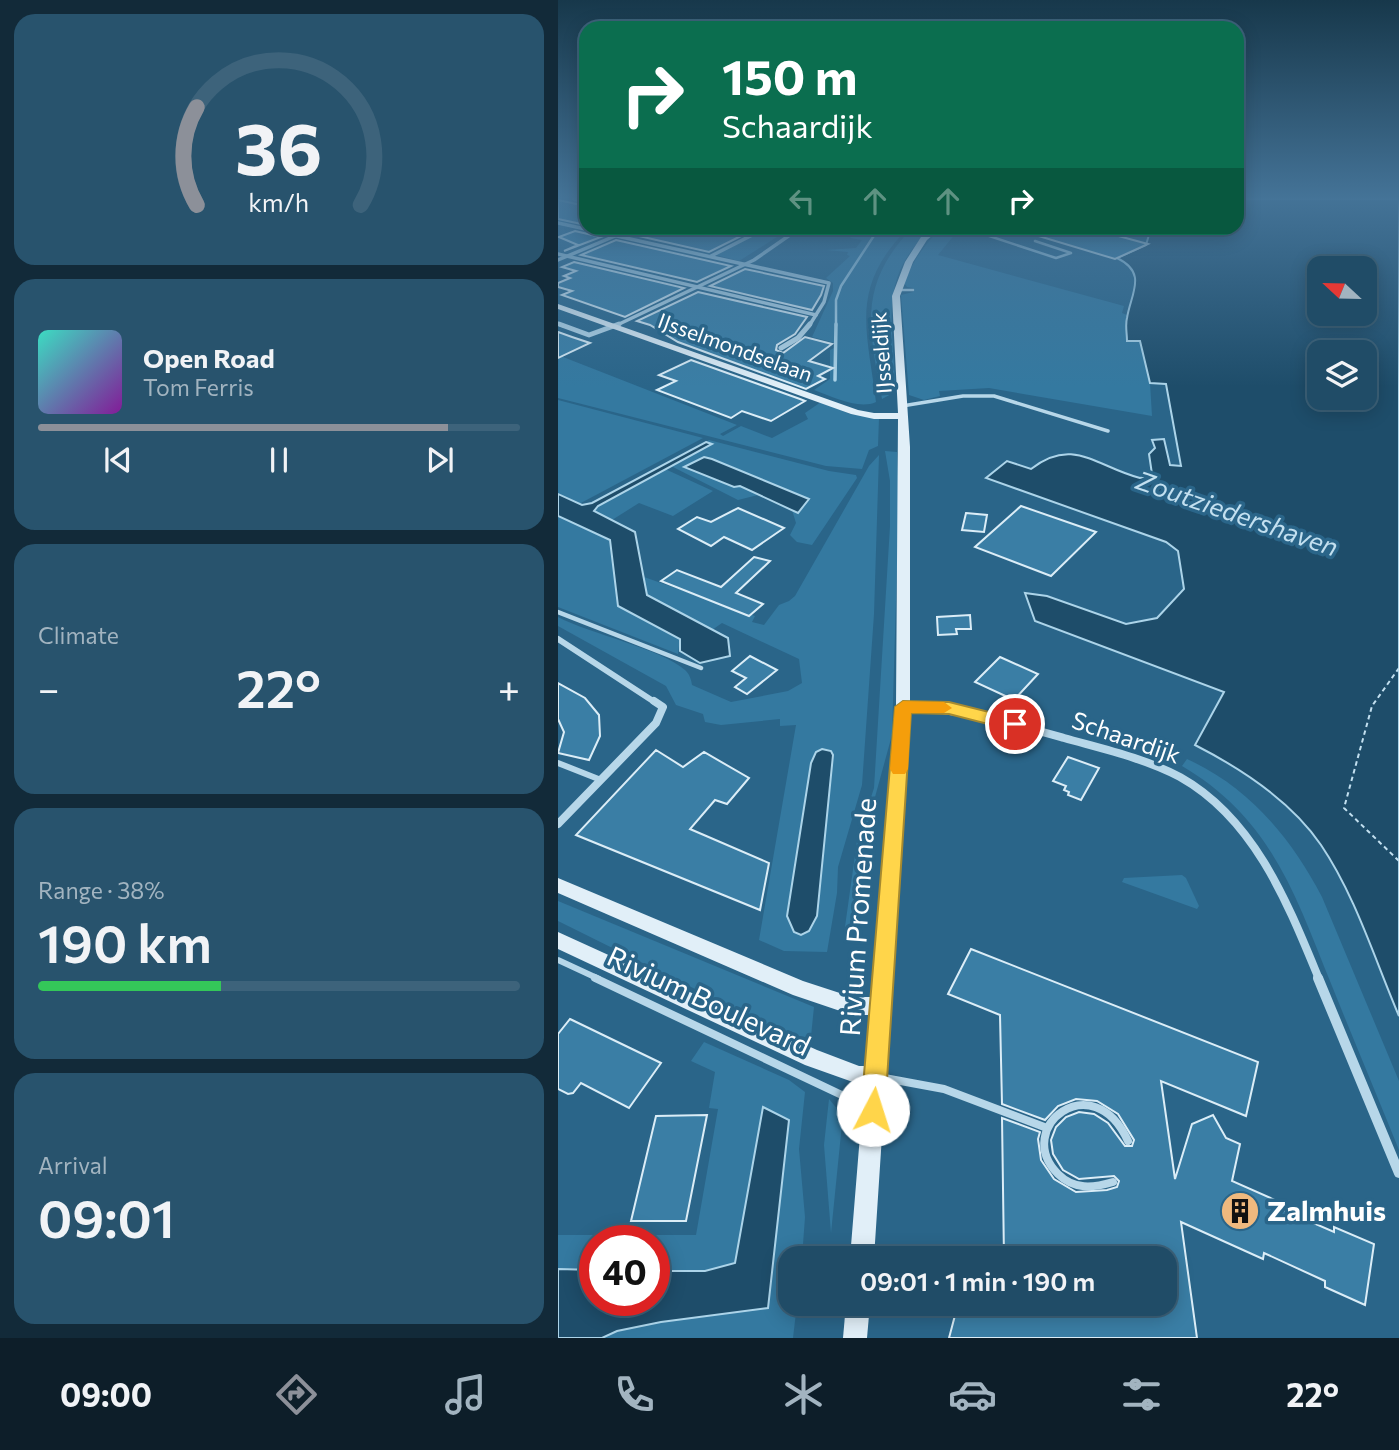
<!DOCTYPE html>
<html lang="en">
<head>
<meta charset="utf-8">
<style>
  body { margin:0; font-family:Commissioner,sans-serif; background:#28536d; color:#f1f3f6; height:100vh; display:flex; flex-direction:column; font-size:26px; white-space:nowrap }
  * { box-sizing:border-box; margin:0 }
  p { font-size:23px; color:#a2b4c0 }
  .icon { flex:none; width:38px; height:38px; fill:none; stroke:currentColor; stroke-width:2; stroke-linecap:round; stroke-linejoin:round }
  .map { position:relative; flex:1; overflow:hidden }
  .side { display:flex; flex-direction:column; gap:14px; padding:14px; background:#122a39; width:558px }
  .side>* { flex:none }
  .hud { position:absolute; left:21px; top:21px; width:665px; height:214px; border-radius:21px; box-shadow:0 4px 18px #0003,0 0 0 2px #3d637b; background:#0b6e4f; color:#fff; overflow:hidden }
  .needle { width:46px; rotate:292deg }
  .tools { position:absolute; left:749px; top:256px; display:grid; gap:14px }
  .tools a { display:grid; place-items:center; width:70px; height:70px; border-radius:14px; background:#204c67; box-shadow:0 4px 18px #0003,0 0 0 2px #3d637b; font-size:35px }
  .speed { position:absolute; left:21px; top:1225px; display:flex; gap:14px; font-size:35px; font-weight:700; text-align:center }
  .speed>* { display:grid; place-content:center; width:91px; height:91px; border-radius:50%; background:#204c67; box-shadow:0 4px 18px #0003,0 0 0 2px #3d637b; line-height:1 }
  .speed .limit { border:10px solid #d22; background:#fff; color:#111 }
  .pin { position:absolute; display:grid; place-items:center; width:60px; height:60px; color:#fff; margin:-30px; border:4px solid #fff; border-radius:50%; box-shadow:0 2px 7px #0007 }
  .me { position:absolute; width:77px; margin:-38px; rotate:5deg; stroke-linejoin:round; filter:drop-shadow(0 0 5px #0008) }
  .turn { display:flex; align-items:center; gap:24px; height:147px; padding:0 28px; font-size:32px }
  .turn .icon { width:91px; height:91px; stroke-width:2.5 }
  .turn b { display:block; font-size:49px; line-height:60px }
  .lanes { display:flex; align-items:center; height:66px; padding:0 28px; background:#0003; justify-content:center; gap:35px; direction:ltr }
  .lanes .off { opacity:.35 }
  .big { font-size:52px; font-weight:600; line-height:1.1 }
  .side .card { flex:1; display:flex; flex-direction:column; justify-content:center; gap:10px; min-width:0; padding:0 24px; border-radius:21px; background:#28536d }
  .side .dial { align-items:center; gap:0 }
  .dial svg { height:182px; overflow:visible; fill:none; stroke:#3d637b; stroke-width:7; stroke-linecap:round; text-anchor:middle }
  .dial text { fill:#f1f3f6; stroke:none }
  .song { display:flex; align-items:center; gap:21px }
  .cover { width:84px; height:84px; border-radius:10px; background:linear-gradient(135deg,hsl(170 70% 55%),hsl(290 70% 35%)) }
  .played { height:7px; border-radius:4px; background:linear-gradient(90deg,#8c9099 85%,#3d637b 85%) }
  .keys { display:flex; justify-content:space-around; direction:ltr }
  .heat { display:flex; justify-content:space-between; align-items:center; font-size:38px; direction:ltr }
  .charge { height:10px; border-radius:5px; background:linear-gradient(90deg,#34c759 38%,#3d637b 0) }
  .trip { position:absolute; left:220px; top:1246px; width:399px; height:70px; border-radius:21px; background:#204c67; box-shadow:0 4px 18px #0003,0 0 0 2px #3d637b; font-weight:600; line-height:70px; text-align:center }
  .tabs { display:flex; height:112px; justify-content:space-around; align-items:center; background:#0d1e29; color:#a2b4c0 }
  .tabs .icon { width:49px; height:49px }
  .tabs .selected { color:#8c9099 }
  .tabs b { font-size:32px; color:#f1f3f6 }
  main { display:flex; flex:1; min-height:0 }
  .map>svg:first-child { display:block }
</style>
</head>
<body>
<main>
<section class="side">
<div class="card dial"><svg viewBox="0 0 100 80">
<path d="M14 69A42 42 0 1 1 86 69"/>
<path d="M14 69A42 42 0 0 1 14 26" stroke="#8c9099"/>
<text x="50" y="56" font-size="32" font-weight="700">36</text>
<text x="50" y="72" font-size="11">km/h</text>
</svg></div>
<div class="card">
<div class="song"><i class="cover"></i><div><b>Open Road</b><p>Tom Ferris</p></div></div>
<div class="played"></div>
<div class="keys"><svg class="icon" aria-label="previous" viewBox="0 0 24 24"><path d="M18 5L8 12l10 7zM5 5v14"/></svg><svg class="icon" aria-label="pause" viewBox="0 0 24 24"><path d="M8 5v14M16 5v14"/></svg><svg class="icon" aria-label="next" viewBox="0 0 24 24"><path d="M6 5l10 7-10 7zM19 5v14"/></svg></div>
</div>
<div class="card"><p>Climate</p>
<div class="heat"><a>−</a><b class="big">22°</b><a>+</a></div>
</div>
<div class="card"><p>Range · 38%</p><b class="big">190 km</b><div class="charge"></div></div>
<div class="card"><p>Arrival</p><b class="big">09:01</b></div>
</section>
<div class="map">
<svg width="841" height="1338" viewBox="0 0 841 1338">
  <rect width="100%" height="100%" fill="#2a6589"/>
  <g fill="#3479a0">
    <polygon points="210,228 233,228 181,261 158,255"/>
    <path d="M319,228H350C291,288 309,328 318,402C301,410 275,397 256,390L272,379V350L276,348L277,343L254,337L275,291V283L268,278L292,256L289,255L290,252L268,250L298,248L304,240L292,238L297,234L312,235Z"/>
    <path d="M354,228H374C317,279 337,325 337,392L324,399C311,328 299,286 354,228Z"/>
    <path d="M384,228H402L380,255L566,306L564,313L569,315L570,341H582L592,383L594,416L431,388L381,391L382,396L366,400L351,395L343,295L355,292V288L349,287L346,283C355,261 367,243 384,228Z"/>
    <polygon points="0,355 179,425 162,434 165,436 183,426 214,438 250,419 247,413 263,402 292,414 321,418 320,446 311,450 304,469 268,466 0,398"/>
    <polygon points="0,400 145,438 21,504 0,494"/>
    <polygon points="151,440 271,471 298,475 299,478 254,545 239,542 232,535 238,523 234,510 240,513 250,499 154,459 139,459 200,495 180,500 113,466 153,444 148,442"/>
    <polygon points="327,451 339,452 341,499 334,735 302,852 293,942 285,941 299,841 316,788 332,526 332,481"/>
    <path d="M321,455L316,614L304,785L280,867L279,893L269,952L226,951L201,940L238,725L222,726V719L163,725L147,722L145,714L118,705L108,686L0,626V617C32,634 104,649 127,670C132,675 133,679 134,685L173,702L230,691L244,683L241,659L164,623L154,630L89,595L86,577L197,616L194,622L206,625L221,605L231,601L237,596L311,466Z"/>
    <polygon points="107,469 155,491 115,516 81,503 54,520 36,511 40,506"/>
    <polygon points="0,516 52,540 60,606 122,639 120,654 0,607"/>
    <path d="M629,759C691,787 733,838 764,897L841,1081V1150C819,1095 796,1041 774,986C737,895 714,819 624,766Z"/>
    <polygon points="624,875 628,878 641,906 639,909 564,882 566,878"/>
    <polygon points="0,901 256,1007 252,1046 0,921"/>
    <path d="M146,1042L231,1080L247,1092L241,1149L247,1217L244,1258H233V1304H239L235,1338H44C94,1315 156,1315 210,1308L205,1107L177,1263L147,1271H96V1241H37V1270L0,1269V1235H138L160,1109L151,1108L157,1072L133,1061Z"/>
    <polygon points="271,1099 281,1111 284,1124 273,1233 266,1145"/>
  </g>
  <g fill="#1e4d6a" stroke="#acd4e9" stroke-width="2" fill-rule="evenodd">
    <path d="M679,199H841V1016C817,960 797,895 763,845C734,802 682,768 637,745L666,692L477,621L467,593L489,596L568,624L599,618L626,589L620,551L608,542L428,478L449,461L473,469C515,436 539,467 582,478L594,474L591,454L597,448L594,440L606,439L612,465L623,466L608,384L592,383L582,341H569C569,333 567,325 569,318C573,293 590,273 559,258L588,245L593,228H679ZM761,268H807V313H761ZM761,352H807V397H761Z"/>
    <polygon points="148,442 154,444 40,506 36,511 77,532 89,595 170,638 172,656 142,663 122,651 122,639 60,606 52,540 0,516 0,494 24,505 34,503"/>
    <polygon points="146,457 154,459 251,499 240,513 182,486 176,487 126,467"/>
    <polygon points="264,749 273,751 275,755 259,916 251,931 243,935 236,932 229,916 253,763 258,752"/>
    <polygon points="205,1107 231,1120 210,1308 103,1322 59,1331 44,1338 0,1338 0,1269 37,1270 37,1300 96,1300 96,1271 147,1271 177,1263"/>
  </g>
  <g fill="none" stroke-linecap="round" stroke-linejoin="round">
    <polyline stroke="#acd4e9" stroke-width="2.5" points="278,326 278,300 283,286 321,228"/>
    <polyline stroke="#acd4e9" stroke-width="3.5" points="277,380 278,324"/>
    <polyline stroke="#c3e0f0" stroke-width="2" stroke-dasharray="4.5 3.5" stroke-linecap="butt" points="841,668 814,706 786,808 841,861"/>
  </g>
  <g fill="#3a7ea5" stroke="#dbedf7" stroke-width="2">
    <polygon points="0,200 28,206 28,225 0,219"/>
    <polygon points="80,228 162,228 165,232 183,236 151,252 72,234"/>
    <polygon points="464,228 531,228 590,244 557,259 464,231"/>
    <polygon points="17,231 43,237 6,251 20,245 1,237"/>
    <polygon points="58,240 173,266 139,282 23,255"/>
    <polygon points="16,262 126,288 67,317 4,295 14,291 0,287 0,283 12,278 6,276 18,271 4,267"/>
    <polygon points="187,269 266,286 263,295 254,310 152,286"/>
    <polygon points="140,292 249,317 237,334 219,345 218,350 225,353 247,337 274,344 251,361 275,368 260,376 267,379 248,389 120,342 92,325 79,321"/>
    <polygon points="0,332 14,337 32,343 0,358"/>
    <polygon points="133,360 242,399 247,401 213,421 184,411 173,418 99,390 118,381 101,375"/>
    <polygon points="463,506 538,532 493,576 417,547"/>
    <polygon points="180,508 226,528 194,550 166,537 153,546 120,529 139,517 153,522"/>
    <polygon points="408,513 429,515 426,532 404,530"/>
    <polygon points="196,557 212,561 178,593 205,604 191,616 103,581 119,570 163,587"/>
    <polygon points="412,615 413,629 398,629 399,634 380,635 379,617"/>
    <polygon points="192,656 219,670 189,694 177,687 188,678 174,671"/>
    <polygon points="442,657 480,674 456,700 417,682"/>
    <polygon points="0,683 27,698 41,715 42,736 31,760 0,753 6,732 0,719"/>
    <polygon points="98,750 125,767 146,752 191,778 169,804 157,800 132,829 211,863 202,910 18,835"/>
    <polygon points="510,757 541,768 523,800 510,795 511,792 506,790 508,786 495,781"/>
    <polygon points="413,949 700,1062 688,1116 603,1081 617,1179 634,1124 655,1115 668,1138 682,1144 674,1181 717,1200 716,1206 776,1232 776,1227 816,1244 807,1305 767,1287 767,1281 706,1253 705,1259 623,1222 639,1338 391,1338 400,1304 607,1304 607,1258 446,1258 444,1118 482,1132 480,1139 483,1160 496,1179 518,1192 549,1190 559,1187 561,1181 556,1176 521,1179 505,1170 495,1154 493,1140 498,1127 508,1117 521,1112 536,1114 550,1123 567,1146 574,1146 576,1140 560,1114 539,1101 518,1099 500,1106 487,1120 444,1104 442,1015 390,994"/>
    <polygon points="12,1019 103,1063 71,1108 23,1083 15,1093 10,1094 0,1089 0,1034"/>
    <polygon points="149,1115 128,1221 73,1221 98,1116"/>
  </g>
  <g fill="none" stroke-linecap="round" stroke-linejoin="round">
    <g stroke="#b7d7e9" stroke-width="2.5">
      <polyline points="407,228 498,258 513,253 477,241"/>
      <polyline points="339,290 355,290"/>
    </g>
    <polyline stroke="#b7d7e9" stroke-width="3.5" points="344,406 405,396 436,396 550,431"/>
    <polyline stroke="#b7d7e9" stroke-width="4.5" points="0,612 143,668"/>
    <g stroke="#b7d7e9" stroke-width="6">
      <polyline points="0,763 43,780"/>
      <polyline points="0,960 41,979"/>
    </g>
    <g stroke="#b7d7e9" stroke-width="8">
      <polyline points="37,978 309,1107"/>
      <polyline points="321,1077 386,1089 489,1128"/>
      <path d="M555,1182C535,1188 516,1190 500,1174C454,1128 535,1064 570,1141"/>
    </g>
    <g stroke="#b7d7e9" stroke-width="3.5">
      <polyline points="16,199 28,202"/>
      <polyline points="0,223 271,283 266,302 251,326"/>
      <polyline points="166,228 199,234"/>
      <polyline points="0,254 258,315"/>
      <polyline points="153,256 208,228"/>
      <polyline points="0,260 76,228"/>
      <polyline points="0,324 6,326"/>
      <polyline points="57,326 196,260 242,228"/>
    </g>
    <g stroke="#b7d7e9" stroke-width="5">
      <polyline points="1,324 31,335 61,324"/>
      <polyline points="223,348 240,338 252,324"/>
    </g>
    <polyline stroke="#b7d7e9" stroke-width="6" points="0,639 98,703"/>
    <g stroke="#b7d7e9" stroke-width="8">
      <path d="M345,707C401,708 453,723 506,738C545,749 586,758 622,777C697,819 730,904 761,979"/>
      <polyline points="0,824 98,723 105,707 96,701"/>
    </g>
    <polyline stroke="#b7d7e9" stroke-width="10" points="760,978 841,1173"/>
    <g fill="#e1eff8" fill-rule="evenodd">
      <polygon points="375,228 383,228 369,240 355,262 342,296 352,447 352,707 316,1258 292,1258 306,1086 247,1065 0,949 0,932 259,1050 301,1066 308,1066 312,1015 294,1015 235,995 0,893 0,878 245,981 294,997 314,997 338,707 340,419 316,419 293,414 0,309 0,304 300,410 316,413 340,413 334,296 347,262 363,237"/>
      <polygon points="288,1304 312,1304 309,1338 285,1338"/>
    </g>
  </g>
  <linearGradient id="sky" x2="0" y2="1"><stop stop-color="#17384b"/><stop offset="0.51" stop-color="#447397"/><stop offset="1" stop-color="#447397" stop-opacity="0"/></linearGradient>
  <rect width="841" height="387" fill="url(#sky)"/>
  <polygon fill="#ffd54a" stroke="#a68a30" stroke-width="2" points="345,701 391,702 463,720 466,724 457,731 391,714 353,713 327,1110 324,1118 315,1121 307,1118 303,1110 337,707"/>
  <polygon fill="#f59e0b" points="345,701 386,702 394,708 386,713 353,713 350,769 347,774 335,774 332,769 337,707"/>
  <defs>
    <g id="building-disc" transform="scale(2.0125)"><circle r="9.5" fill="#efb97e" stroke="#2a6589"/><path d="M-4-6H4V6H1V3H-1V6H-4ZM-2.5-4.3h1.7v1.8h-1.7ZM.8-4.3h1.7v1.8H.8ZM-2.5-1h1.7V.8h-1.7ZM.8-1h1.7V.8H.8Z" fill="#111"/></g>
  </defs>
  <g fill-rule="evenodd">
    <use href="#building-disc" x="682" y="1211"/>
  </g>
  <g text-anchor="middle" stroke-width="7" stroke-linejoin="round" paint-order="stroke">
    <g font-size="21" fill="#fff" stroke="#2a6589">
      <text transform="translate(177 348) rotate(20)" y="7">IJsselmondselaan</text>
      <text transform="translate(324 353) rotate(-94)" y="7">IJsseldijk</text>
    </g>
    <g font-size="24" fill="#fff" stroke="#2a6589">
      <text transform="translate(568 738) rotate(19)" y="8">Schaardijk</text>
    </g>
    <g font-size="26" font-style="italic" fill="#c3e0f0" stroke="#2a6589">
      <text transform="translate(679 514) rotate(19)" y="9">Zoutziedershaven</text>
    </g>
    <g font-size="28" fill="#fff" stroke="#2a6589">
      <text transform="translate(300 917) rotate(-86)" y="10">Rivium Promenade</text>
      <text transform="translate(151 1001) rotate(25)" y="10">Rivium Boulevard</text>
    </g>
    <g font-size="28" font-weight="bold" fill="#fff" stroke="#2a6589" text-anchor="start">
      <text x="709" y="1221">Zalmhuis</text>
    </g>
  </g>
</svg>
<div class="tools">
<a><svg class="needle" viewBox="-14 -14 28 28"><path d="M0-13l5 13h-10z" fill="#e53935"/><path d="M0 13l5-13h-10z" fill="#a2b4c0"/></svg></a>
<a><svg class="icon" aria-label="layers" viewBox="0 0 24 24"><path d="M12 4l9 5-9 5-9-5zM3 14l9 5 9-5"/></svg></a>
</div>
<div class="speed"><div class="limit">40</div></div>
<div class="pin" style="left:457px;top:724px;background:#d93025"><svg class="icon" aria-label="arrive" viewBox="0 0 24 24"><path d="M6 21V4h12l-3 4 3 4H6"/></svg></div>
<svg class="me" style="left:315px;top:1110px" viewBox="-20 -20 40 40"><circle r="19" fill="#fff"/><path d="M0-13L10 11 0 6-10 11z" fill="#ffd54a"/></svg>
<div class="trip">09:01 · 1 min · 190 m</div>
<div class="hud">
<div class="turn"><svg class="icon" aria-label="right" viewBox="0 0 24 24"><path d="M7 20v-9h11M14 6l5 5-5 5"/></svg><div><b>150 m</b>Schaardijk</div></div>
<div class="lanes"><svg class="icon off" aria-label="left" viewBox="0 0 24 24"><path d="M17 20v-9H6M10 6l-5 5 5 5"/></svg><svg class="icon off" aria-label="ahead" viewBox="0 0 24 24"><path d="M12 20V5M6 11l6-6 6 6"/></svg><svg class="icon off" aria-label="ahead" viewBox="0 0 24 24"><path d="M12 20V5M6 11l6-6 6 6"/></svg><svg class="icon" aria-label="right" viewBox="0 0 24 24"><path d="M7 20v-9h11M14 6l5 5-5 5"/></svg></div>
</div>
</div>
</main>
<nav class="tabs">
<b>09:00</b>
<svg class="icon selected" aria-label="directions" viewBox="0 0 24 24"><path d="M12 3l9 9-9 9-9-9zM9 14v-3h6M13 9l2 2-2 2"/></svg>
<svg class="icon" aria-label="music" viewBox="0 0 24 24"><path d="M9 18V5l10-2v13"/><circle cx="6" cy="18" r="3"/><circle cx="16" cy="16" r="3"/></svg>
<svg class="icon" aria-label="phone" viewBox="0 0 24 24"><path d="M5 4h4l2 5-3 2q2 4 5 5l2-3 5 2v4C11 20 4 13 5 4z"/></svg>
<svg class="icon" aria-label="climate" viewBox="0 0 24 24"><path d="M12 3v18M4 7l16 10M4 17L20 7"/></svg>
<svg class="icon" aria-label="car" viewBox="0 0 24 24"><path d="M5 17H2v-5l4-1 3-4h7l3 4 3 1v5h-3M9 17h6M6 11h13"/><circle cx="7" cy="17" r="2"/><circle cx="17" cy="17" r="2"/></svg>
<svg class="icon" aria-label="filters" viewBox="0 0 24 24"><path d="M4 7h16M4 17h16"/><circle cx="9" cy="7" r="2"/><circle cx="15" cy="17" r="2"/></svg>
<b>22°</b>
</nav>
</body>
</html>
